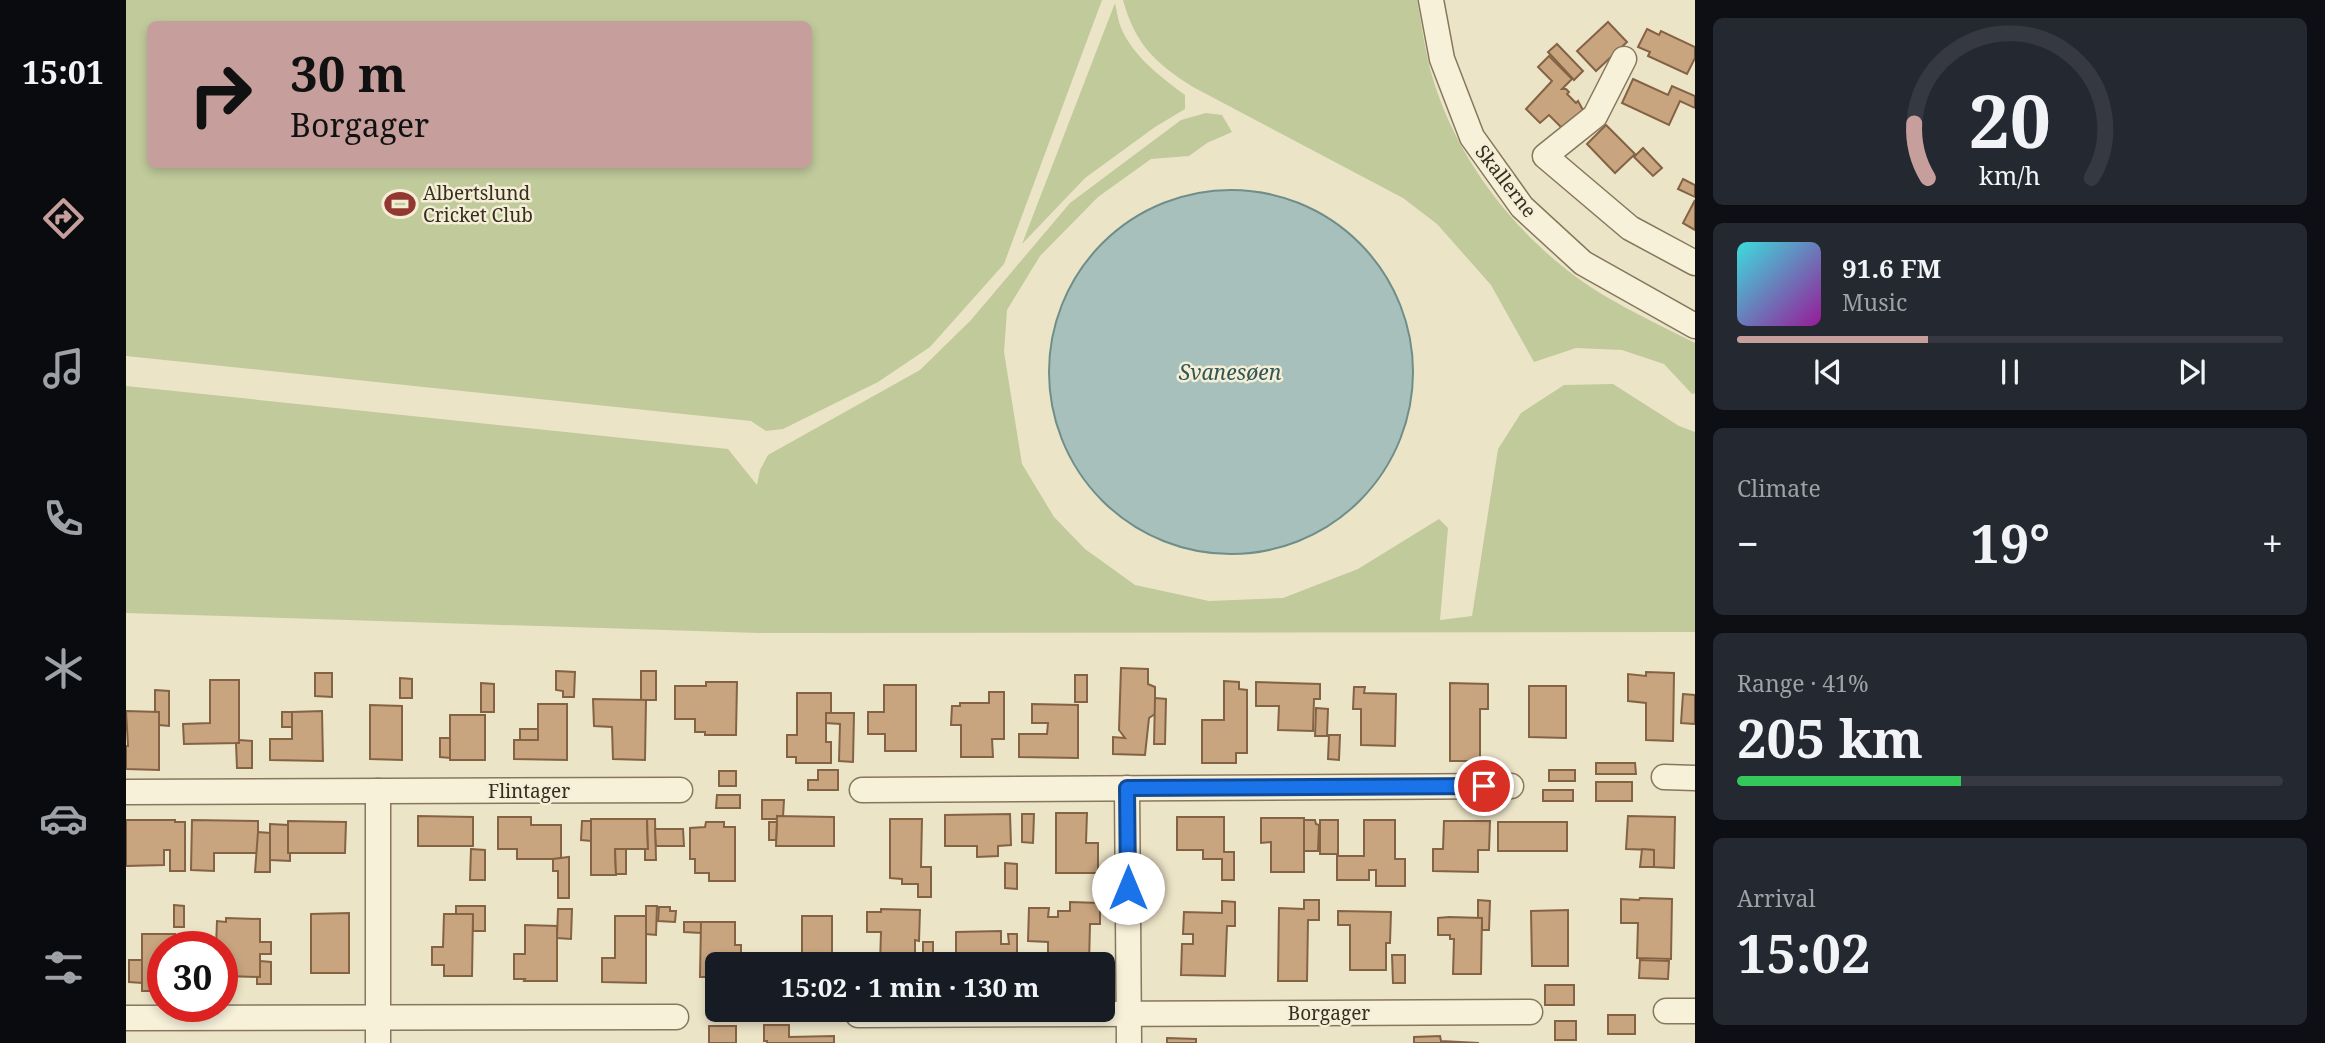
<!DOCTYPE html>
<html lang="en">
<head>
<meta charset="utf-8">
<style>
  body { margin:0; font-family:"Noto Serif",serif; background:#242831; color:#f1f3f6; height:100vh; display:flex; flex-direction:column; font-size:26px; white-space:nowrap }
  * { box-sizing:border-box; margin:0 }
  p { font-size:23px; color:#9ea1a6 }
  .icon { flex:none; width:38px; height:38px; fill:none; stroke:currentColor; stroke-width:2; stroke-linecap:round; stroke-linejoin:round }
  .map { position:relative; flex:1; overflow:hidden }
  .details { display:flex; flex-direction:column; gap:18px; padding:18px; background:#0d0f14; width:630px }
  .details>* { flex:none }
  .hud { position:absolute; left:21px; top:21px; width:665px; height:147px; border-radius:10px; box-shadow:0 4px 10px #0003; background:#c69f9d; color:#111; overflow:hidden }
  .speed { position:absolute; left:21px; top:931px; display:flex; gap:14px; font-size:35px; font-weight:700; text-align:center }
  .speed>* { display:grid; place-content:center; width:91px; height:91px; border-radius:50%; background:#171b24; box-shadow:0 4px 10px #0003; line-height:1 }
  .speed .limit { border:10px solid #d22; background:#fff; color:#111 }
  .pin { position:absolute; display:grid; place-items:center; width:60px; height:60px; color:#fff; margin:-30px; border:4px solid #fff; border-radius:50%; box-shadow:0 2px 7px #0007 }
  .me { position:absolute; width:77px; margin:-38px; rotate:0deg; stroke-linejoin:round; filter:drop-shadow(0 0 5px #0008) }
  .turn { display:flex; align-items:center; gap:24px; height:147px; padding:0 28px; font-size:32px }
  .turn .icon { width:91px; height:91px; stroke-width:2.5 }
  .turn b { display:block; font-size:49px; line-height:60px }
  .big { font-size:52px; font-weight:700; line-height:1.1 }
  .details .card { flex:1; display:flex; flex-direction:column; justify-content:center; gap:10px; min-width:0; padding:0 24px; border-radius:10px; background:#242831 }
  .details .dial { align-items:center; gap:0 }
  .dial svg { height:182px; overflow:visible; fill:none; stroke:#363941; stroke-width:7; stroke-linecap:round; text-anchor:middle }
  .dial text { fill:#f1f3f6; stroke:none }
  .song { display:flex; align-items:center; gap:21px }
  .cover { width:84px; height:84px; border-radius:10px; background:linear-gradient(135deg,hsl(180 70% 55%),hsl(300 70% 35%)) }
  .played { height:7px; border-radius:4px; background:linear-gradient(90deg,#c69f9d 35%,#363941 35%) }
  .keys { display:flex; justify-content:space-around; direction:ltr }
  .heat { display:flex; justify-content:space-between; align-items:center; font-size:38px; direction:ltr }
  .charge { height:10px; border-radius:5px; background:linear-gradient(90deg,#34c759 41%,#363941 0) }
  .trip { position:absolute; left:579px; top:952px; width:410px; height:70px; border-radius:10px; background:#171b24; box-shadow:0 4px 10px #0003; font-weight:700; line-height:70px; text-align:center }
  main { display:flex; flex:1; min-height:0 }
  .tabs { display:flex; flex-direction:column; width:126px; justify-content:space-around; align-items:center; background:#090b0e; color:#9ea1a6 }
  .tabs .icon { width:49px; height:49px }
  .tabs .selected { color:#c69f9d }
  .tabs b { font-size:32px; color:#f1f3f6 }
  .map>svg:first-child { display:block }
</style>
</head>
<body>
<main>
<nav class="tabs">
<b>15:01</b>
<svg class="icon selected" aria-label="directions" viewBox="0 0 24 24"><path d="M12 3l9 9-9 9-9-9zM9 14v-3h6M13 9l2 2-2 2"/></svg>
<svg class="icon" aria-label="music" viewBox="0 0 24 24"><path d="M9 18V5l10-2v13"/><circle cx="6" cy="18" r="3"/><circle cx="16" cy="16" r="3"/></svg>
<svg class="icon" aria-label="phone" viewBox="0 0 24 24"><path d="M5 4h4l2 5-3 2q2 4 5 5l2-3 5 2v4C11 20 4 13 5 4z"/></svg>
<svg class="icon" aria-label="climate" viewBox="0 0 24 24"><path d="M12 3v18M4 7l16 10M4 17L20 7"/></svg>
<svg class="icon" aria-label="car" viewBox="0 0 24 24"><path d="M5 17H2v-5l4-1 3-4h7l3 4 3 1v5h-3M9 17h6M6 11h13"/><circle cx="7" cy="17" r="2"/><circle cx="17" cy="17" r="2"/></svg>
<svg class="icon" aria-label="filters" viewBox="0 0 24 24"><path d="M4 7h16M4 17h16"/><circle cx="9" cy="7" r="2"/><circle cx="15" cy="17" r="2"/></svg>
</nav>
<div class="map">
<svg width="1569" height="1043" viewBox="0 0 1569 1043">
  <rect width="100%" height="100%" fill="#ece4c7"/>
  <g fill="#c0ca9b" fill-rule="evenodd">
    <path d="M0,0H976L878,264L804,347L752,382L657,429L640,431L625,421L0,356ZM682,24V164H24V24Z"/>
    <path d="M997,0H1291C1296,26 1299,53 1307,79C1333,166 1400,249 1479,296C1508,313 1539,328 1569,343V393L1566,394L1538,364L1496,350L1450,348L1408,362L1365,285L1311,224L1277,198L1067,87C1029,63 1009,44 997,0Z"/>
    <path d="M989,3C991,11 992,22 996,30C1008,57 1036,78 1059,95V109L1029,127L959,178L896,244Z"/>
    <polygon points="1080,113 1096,115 1106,132 1081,143 1063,156 1025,159 972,197 914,256 881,310 878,352 896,464 928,517 959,549 1009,585 1083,601 1157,598 1232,569 1313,519 1322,528 1314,620 1346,616 1372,449 1395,413 1438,385 1487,384 1553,426 1569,432 1569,632 633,633 0,613 0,386 602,449 631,485 634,470 642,455 794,370 845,320 944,203 1055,120"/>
  </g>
  <circle fill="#a8c0bb" stroke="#6f8e89" stroke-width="2" cx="1105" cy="372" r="182"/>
  <g fill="#c8a47f" stroke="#846344" stroke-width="2">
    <polygon points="1482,22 1501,42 1470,71 1451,51"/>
    <polygon points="1521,29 1533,35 1535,31 1569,47 1569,58 1561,74 1522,56 1524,52 1512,47"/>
    <polygon points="1431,44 1457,71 1448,80 1422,52"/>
    <polygon points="1423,56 1446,79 1436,89 1440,89 1443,92 1441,94 1450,103 1452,101 1457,110 1437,129 1423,115 1414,123 1400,109 1426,81 1412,67"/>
    <polygon points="1507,79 1542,95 1546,86 1569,96 1569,108 1554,101 1543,125 1496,103"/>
    <polygon points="1480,125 1509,154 1489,173 1461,144"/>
    <polygon points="1517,148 1536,168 1527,176 1508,157"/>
    <polygon points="1557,179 1569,185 1569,197 1552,189"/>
    <polygon points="1569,200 1569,230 1557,223"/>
    <polygon points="995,668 1022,669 1022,684 1029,687 1029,714 1023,718 1019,755 987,754 987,737 999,738 993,730"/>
    <polygon points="430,671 449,672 448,697 437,697 437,691 430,690"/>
    <rect x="515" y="671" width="15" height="29"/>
    <polygon points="1520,672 1548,673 1547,741 1520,740 1520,703 1502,701 1502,674 1520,676"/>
    <polygon points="189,673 206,673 206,697 189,696"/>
    <rect x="949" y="675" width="12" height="27"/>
    <polygon points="274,678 286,679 286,698 274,698"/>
    <polygon points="84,680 113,680 113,743 58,744 57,724 84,723"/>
    <polygon points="1098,681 1113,682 1113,689 1121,690 1121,753 1110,753 1110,763 1076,763 1076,720 1098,720"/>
    <polygon points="580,682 611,682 610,735 579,735 579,732 569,732 569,719 549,719 549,686 580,686"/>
    <polygon points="1130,682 1194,684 1194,699 1188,699 1187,731 1152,730 1153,706 1130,706"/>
    <polygon points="355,683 368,684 368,712 355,712"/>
    <polygon points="1324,683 1362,684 1362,709 1354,709 1354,761 1324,761"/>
    <polygon points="758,685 790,685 790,751 759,751 759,734 742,734 742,712 758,712"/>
    <polygon points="1403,686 1440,686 1440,738 1403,737"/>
    <polygon points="1228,687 1239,687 1238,693 1270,694 1269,746 1235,745 1235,709 1227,709"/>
    <polygon points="29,690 43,691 43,726 33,725 33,712 29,712"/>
    <polygon points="863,692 878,692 878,739 866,739 867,757 835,757 835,725 825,725 826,706 834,706 834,703 863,703"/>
    <polygon points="671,693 705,693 705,713 700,713 700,742 705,742 705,763 670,763 670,757 661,757 661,735 671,735"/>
    <polygon points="1557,694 1569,695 1569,724 1555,723"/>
    <polygon points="1029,698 1040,699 1039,744 1028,744"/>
    <polygon points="467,699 520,700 519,760 487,759 486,727 468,726"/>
    <polygon points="412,704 441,704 441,760 388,759 388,740 412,740"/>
    <polygon points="906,704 952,705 952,758 893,757 893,734 921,734 922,723 906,723"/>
    <polygon points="244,705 276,706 276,760 244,759"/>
    <polygon points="1190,708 1202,709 1201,736 1189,736"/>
    <polygon points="0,711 33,712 33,770 0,769 0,746 2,746"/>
    <polygon points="196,711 197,761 144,760 144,739 166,739 166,712"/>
    <rect x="156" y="712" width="10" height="15"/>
    <polygon points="700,713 728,713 727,762 713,761 714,724 700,723"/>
    <rect x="324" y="715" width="35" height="45"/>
    <rect x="394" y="729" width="18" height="11"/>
    <polygon points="1203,735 1214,735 1213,760 1202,759"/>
    <polygon points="314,738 324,738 324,758 314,757"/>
    <polygon points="113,740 126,741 126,768 111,768 110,743 113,743"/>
    <polygon points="1470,763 1509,763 1510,774 1470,774"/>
    <polygon points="692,770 712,770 712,790 682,790 682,780 692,780"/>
    <rect x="1423" y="770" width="26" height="11"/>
    <rect x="593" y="771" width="17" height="15"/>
    <rect x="1470" y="782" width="36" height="19"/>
    <rect x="1417" y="790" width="30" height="11"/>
    <polygon points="591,795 614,795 614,808 590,808"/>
    <polygon points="636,800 658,800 657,817 651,816 651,819 636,819"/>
    <polygon points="930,813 961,813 960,843 972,843 972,873 930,873"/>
    <polygon points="884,814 885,845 872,846 872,856 851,857 851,846 819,846 819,815"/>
    <polygon points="896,814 908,814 907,843 896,842"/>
    <polygon points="292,816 347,817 347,846 292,846"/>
    <polygon points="651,816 708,817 708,846 650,846"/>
    <polygon points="1502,816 1549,817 1548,868 1528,867 1528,850 1500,849"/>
    <polygon points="372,817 405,817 405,825 435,825 435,859 391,859 391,849 372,849"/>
    <polygon points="1051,817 1098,817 1098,852 1108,852 1108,880 1096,880 1096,859 1077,859 1077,850 1051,850"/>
    <polygon points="1135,818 1178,818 1178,872 1145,872 1145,842 1135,843"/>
    <polygon points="465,819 521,819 522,849 489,849 490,875 465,875"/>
    <polygon points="521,819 529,819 530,860 519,860 519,849 522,849"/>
    <polygon points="764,819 796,819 795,867 805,867 805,897 792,897 792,884 776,884 776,879 764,878"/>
    <polygon points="0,820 49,820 49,822 59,822 59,871 44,871 44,850 38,850 38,865 0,866"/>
    <polygon points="66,820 132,821 132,853 88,853 88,871 65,870"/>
    <polygon points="1178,820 1189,820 1190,824 1193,825 1192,851 1178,851"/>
    <rect x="1194" y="820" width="18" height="34"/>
    <polygon points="1238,820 1269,820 1269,859 1279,859 1279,886 1250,886 1250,870 1243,870 1243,880 1211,880 1211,856 1238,856"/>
    <polygon points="162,821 220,822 219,853 162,853"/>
    <polygon points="456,821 465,821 465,841 455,840"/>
    <polygon points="1318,821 1364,821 1363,850 1352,850 1352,872 1307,871 1307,849 1317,849"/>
    <polygon points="580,822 598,822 598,827 609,827 609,881 583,881 583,873 569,873 569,859 564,859 564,828 579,827"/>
    <polygon points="643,822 651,822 650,840 643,840"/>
    <rect x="1372" y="822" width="69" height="29"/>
    <polygon points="144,824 162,825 162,853 164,853 164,861 144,860"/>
    <polygon points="529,829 557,829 558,846 530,846"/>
    <polygon points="132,832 144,833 144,872 129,872"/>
    <polygon points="345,849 359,850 359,880 344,880"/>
    <polygon points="489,849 500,849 500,874 490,874"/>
    <polygon points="1516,849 1528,850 1528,867 1514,867"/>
    <polygon points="443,857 443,898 432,898 432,871 427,871 427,859"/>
    <polygon points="879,863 891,864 891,889 879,888"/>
    <polygon points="1514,898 1546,899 1545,959 1511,958 1512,923 1495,923 1495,899 1513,900"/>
    <polygon points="1178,900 1193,900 1193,920 1182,920 1181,981 1152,981 1153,908 1178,909"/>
    <polygon points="1352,900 1364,901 1363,930 1356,930 1356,918 1352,918"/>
    <polygon points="1096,901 1109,902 1109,926 1101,926 1099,976 1055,975 1056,944 1067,944 1067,934 1057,934 1058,912 1096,913"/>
    <polygon points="944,902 974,903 974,924 964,924 963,964 922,964 922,942 902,941 903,908 923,908 922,917 932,917 932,911 944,911"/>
    <polygon points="48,905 58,906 58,927 48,927"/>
    <polygon points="330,906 359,906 359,931 347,931 347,914 330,914"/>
    <polygon points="520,906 531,906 530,935 520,934"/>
    <polygon points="533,907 544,907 544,911 550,911 549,922 532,921"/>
    <polygon points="432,909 446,909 445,939 431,938"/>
    <polygon points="755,909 794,910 793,941 789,940 789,964 754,964 755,932 741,932 741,912 755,912"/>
    <polygon points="1442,910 1442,966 1406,966 1405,911"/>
    <polygon points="1212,911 1265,912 1264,943 1260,943 1260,970 1224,970 1224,925 1212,925"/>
    <polygon points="223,913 223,973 185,973 185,914"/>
    <polygon points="318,914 347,914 346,976 318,976 318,965 306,965 306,947 317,947"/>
    <polygon points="489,916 520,916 520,983 476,982 476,958 489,958"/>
    <rect x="676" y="916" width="30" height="48"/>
    <polygon points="1323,917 1356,918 1355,974 1327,974 1328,939 1324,939 1324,935 1312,935 1312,918"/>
    <polygon points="100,918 134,919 134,942 145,942 145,954 134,954 134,977 100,976 100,955 96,955 96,947 90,947 91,921 100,922"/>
    <polygon points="558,922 575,922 575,933 558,932"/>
    <polygon points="575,922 609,922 609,945 615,945 615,960 609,960 609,964 592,964 592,977 574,977"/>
    <polygon points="399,925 431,926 431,981 398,981 399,979 388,979 388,954 399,954"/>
    <polygon points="875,931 875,944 883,944 882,934 891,934 891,964 881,964 880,957 874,957 874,964 841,964 841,961 830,961 830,932"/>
    <polygon points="16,934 49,934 49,947 37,947 37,991 16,991"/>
    <rect x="797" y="942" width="10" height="22"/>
    <polygon points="1266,955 1279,955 1279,983 1267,983"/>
    <polygon points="3,960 16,960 16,983 3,982"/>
    <polygon points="1514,960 1543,961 1542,979 1513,978"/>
    <polygon points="134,961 145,962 145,984 131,984 131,977 134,977"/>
    <rect x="1419" y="985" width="29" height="20"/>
    <rect x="664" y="1010" width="32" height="6"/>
    <rect x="1482" y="1015" width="27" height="19"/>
    <rect x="1429" y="1021" width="21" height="19"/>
    <polygon points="638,1025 663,1025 663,1037 708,1036 708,1043 641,1043 641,1041 638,1041"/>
    <rect x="583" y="1026" width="27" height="17"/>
    <polygon points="1314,1036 1315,1041 1353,1043 1288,1043 1288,1037"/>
    <polygon points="1041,1038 1070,1039 1070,1043 1041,1043"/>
  </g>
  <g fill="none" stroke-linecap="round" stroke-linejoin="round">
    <g stroke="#87775d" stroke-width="27">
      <g id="minor">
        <polyline points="1305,0 1316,59 1346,137 1396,207 1457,263 1569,326"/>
        <polyline points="1498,59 1469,116 1419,156 1504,228 1569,263"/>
        <polyline points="1538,777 1569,778"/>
        <polyline points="1001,788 1003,1043"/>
        <polyline points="736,790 1385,786"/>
        <polyline points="252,791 252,1043"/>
        <polyline points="0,792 554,790"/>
        <polyline points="1540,1011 1569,1011"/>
        <polyline points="732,1015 1404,1012"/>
        <polyline points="0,1018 550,1017"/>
      </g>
    </g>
    <use href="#minor" stroke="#f7f1da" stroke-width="24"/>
  </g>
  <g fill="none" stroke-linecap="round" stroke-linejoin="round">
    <g stroke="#114b97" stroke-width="18">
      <polyline id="route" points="1002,888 1001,788 1358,786"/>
    </g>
    <use href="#route" stroke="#1a73e8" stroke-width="12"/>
  </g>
  <defs>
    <g id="stadium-bare" transform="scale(2.415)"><path d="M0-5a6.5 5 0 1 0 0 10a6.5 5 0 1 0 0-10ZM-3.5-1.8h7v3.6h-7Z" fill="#923831" stroke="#f4eed6" stroke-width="2.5" paint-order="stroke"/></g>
  </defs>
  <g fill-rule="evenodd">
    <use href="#stadium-bare" x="274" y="204"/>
  </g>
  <g text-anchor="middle" stroke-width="5" stroke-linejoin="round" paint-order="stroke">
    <g font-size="19" fill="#382e20" stroke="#f4eed6">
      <text transform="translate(1380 181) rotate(52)" y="7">Skallerne</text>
      <text x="403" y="798">Flintager</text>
      <text x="1203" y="1020">Borgager</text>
    </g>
    <g font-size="19" fill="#382e20" stroke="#f4eed6" text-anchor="start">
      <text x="297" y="200">Albertslund<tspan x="297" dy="22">Cricket Club</tspan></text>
    </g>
    <g font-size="21" font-style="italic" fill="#305656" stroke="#f4eed6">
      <text x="1104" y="380">Svanesøen</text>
    </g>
  </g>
</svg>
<div class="speed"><div class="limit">30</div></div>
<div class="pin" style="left:1358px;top:786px;background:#d93025"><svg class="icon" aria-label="arrive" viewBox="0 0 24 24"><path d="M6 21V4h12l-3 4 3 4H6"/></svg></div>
<svg class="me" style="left:1002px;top:888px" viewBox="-20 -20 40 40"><circle r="19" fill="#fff"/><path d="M0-13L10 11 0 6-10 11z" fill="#1a73e8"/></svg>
<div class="trip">15:02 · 1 min · 130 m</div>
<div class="hud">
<div class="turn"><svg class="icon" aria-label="right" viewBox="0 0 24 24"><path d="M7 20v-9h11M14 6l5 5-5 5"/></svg><div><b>30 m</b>Borgager</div></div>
</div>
</div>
<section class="details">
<div class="card dial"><svg viewBox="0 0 100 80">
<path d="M14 69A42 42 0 1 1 86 69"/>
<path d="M14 69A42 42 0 0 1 8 45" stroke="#c69f9d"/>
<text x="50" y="56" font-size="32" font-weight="700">20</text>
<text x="50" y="72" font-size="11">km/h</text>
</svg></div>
<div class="card">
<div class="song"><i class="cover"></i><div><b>91.6 FM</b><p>Music</p></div></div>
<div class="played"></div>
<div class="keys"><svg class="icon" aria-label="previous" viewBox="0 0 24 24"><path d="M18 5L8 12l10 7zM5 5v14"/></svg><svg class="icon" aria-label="pause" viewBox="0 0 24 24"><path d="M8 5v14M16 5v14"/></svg><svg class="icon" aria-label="next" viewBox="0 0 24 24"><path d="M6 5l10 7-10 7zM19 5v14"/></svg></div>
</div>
<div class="card"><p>Climate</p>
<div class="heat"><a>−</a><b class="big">19°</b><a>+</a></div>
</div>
<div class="card"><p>Range · 41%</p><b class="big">205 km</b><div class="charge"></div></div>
<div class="card"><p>Arrival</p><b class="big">15:02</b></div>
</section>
</main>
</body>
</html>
